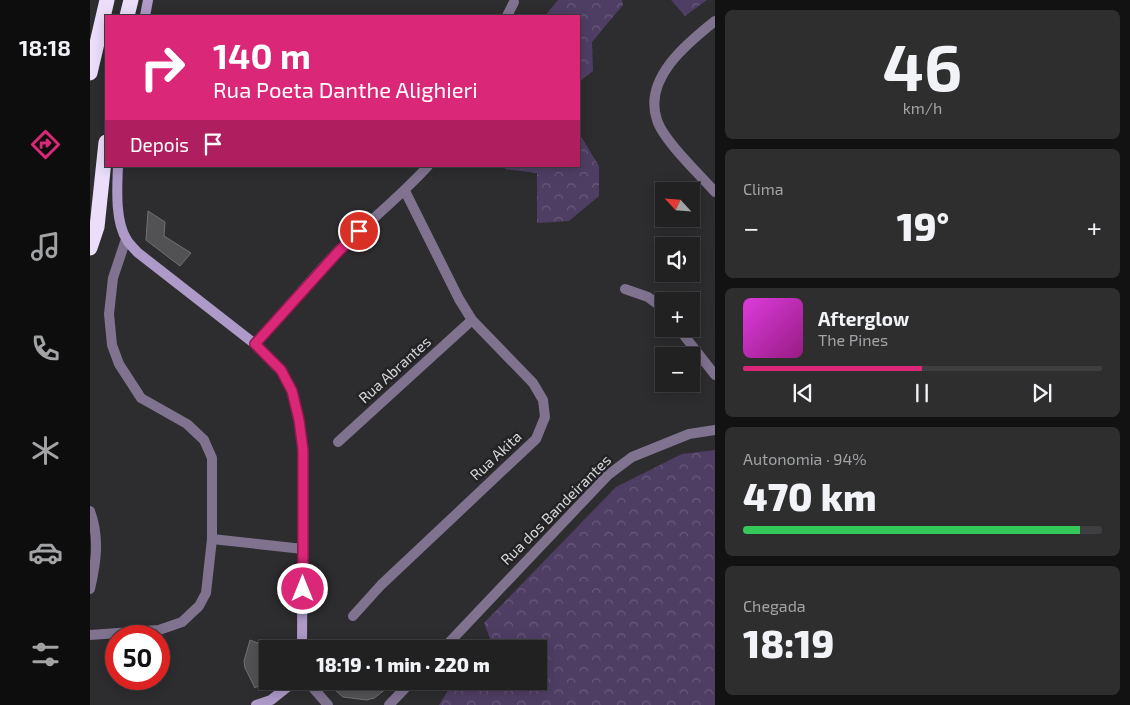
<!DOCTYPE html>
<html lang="pt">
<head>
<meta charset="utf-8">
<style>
  body { margin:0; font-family:"Exo 2",sans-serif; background:#2e2e2f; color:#f1f3f6; height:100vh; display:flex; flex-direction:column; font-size:19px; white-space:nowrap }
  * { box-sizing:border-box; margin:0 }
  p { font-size:16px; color:#a2a3a5 }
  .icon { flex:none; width:28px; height:28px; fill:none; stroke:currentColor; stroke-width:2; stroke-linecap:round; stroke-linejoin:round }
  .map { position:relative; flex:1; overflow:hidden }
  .details { display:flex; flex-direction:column; gap:10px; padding:10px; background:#131213; width:415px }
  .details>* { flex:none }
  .guide { position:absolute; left:15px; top:15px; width:475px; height:152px; border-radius:0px; box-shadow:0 2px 12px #0003,0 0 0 1px #3f3e40; background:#db2777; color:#fff; overflow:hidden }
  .needle { width:32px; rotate:296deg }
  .buttons { position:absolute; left:565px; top:182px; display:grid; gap:10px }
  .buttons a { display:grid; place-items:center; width:45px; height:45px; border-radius:0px; background:#222122; box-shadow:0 2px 12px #0003,0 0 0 1px #3f3e40; font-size:25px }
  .speed { position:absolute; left:15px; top:625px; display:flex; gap:10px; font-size:25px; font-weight:700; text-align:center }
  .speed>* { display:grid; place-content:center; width:65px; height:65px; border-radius:50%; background:#222122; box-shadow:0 2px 12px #0003,0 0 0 1px #3f3e40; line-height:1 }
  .speed .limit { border:8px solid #d22; background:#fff; color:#111 }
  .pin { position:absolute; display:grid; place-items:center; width:42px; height:42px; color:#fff; margin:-21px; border:2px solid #fff; border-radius:50%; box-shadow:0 1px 5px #0007 }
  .me { position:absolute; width:55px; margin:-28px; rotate:0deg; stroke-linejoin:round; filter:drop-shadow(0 0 4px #0008) }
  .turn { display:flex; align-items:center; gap:18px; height:105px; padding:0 25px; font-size:22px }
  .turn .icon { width:65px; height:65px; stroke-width:2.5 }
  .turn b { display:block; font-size:35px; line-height:42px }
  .then { display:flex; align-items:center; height:48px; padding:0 25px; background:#0003; gap:10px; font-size:19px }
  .big { font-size:38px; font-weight:800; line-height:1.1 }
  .details .card { flex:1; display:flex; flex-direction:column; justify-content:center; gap:8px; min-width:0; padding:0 18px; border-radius:8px; background:#2e2e2f }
  .details .dial { align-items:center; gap:0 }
  .dial b { font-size:65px; line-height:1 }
  .song { display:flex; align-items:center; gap:15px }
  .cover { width:60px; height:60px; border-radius:8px; background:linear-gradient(135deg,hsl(300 70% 55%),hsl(310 70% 35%)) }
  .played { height:5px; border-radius:2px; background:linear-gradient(90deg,#db2777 50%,#3f3e40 50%) }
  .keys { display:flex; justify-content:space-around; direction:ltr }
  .heat { display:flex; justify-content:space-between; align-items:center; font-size:28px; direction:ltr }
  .charge { height:8px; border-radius:4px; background:linear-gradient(90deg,#34c759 94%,#3f3e40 0) }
  .trip { position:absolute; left:169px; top:640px; width:288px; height:50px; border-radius:0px; background:#222122; box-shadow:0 2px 12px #0003,0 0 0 1px #3f3e40; font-weight:800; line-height:50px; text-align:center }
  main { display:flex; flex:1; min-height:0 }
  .tab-bar { display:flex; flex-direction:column; width:90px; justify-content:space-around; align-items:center; background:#0e0d0e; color:#a2a3a5 }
  .tab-bar .icon { width:35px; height:35px }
  .tab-bar .current { color:#db2777 }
  .tab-bar b { font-size:22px; color:#f1f3f6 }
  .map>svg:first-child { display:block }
</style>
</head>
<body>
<main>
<nav class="tab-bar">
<b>18:18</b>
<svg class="icon current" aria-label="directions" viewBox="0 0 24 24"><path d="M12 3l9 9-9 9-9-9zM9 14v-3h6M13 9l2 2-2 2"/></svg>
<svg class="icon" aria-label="music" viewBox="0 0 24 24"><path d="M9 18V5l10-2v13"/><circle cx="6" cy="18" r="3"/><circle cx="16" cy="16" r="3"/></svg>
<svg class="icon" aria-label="phone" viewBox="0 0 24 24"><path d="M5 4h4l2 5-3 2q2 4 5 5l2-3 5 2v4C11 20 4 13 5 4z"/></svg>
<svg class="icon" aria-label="climate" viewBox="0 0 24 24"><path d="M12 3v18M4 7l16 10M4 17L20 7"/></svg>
<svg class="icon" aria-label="car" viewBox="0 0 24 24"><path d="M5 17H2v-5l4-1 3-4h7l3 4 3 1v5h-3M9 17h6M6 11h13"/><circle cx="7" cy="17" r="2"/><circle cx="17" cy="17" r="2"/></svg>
<svg class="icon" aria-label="filters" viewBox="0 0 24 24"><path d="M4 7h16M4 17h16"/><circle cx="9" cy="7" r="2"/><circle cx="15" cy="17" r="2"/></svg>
</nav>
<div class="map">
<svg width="625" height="705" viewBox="0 0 625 705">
  <defs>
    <pattern id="forest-crowns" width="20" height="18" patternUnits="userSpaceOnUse" patternTransform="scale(1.25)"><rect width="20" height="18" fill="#4f3e64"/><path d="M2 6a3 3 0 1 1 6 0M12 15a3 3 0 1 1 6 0" fill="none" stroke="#685979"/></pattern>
  </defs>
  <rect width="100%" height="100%" fill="#2d2c2e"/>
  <g fill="url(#forest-crowns)">
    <polygon points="468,0 532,0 533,5 502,42 503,71 489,82 489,16 455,16"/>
    <polygon points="581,0 617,0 595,16"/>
    <polygon points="489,133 509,166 509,196 479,221 447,223 447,173 415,169 415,166 489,166"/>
    <polygon points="625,450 625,705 349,705 360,687 381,684 384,681 448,681 448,649 404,649 394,623 526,487 592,454"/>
  </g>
  <g fill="#525153" stroke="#717073">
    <polygon points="58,211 75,222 74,236 101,253 90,266 56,240"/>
    <polygon points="160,640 178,647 178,680 165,688 155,668 154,661"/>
    <polygon points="246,681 269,681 288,684 288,681 306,681 283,699 283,698 277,700 253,697 245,690"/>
  </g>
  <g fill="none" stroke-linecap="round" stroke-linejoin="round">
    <g stroke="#7f7390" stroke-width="10">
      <polyline points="417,16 424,2"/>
      <path d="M625,21C596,44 553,79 567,120C573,140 610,175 625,192"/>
      <polyline points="535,289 558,297 574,309"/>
      <polyline points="589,329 625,375"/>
      <path d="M165,344C193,313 220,280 249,250C278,222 310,197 338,166"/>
      <polyline points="248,442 382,320"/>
      <path d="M0,511C10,538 6,563 0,589"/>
      <polyline points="122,539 213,549"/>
      <polyline points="263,616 291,585 446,439 455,417 453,400 443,383 382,320 369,299 315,191"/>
      <polyline points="0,635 69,630 92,622 109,606 116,593 122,539 122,458 114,440 97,424 51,398 29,364 22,345 19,314 23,278 36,239"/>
      <polyline points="353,649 518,475 542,457 599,434 625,430"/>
      <polyline points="217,681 238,705"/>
      <polyline points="299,705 322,681"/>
    </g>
    <g stroke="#ad9ac8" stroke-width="10">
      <polyline points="55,16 58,0"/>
      <path d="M28,166C27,188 25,222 37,240C39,244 44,248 47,252L165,344L191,371L202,391L209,420L213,450L212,649"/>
      <polyline points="166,705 181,700 205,681"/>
    </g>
    <g stroke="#eadefb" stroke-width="15">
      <polyline points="37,16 41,0"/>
      <polyline points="0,73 17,0"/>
      <polyline points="0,248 7,227 16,142"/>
    </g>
  </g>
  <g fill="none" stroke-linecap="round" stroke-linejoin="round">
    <g stroke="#8e194d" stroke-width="12">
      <polyline id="route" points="213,589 213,450 209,420 202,391 191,370 165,344 248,252 269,231"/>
    </g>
    <use href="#route" stroke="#db2777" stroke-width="9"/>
  </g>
  <g text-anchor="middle" stroke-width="5" stroke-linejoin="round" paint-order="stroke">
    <g font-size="15" fill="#d7d6d8" stroke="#232225">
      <text transform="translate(305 370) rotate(-42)" y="5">Rua Abrantes</text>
      <text transform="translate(406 456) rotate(-43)" y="5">Rua Akita</text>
      <text transform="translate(466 510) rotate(-45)" y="5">Rua dos Bandeirantes</text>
    </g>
  </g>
</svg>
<div class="buttons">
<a><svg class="needle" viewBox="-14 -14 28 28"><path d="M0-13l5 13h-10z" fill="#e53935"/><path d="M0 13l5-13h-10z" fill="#a2a3a5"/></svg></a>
<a><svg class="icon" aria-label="sound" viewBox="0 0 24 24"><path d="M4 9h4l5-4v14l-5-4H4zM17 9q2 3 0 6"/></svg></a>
<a>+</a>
<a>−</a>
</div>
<div class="speed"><div class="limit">50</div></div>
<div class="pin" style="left:269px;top:231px;background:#d93025"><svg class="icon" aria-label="arrive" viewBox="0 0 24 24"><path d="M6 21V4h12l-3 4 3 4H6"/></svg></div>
<svg class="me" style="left:213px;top:589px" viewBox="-20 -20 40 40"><circle r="17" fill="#db2777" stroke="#fff" stroke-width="3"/><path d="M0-11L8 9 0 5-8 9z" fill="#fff"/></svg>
<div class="trip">18:19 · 1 min · 220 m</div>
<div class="guide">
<div class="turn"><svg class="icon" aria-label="right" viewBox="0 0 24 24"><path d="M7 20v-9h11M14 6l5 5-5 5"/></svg><div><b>140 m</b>Rua Poeta Danthe Alighieri</div></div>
<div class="then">Depois<svg class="icon" aria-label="arrive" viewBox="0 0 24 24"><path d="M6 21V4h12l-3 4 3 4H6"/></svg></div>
</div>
</div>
<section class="details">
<div class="card dial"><b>46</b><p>km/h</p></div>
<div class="card"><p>Clima</p>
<div class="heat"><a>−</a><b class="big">19°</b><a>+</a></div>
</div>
<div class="card">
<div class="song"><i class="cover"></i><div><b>Afterglow</b><p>The Pines</p></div></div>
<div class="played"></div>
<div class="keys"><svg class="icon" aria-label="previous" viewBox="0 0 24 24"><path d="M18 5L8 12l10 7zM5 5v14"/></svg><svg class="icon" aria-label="pause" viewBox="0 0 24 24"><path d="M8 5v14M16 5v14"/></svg><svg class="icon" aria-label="next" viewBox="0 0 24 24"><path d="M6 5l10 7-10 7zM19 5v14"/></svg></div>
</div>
<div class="card"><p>Autonomia · 94%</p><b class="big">470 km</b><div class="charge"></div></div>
<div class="card"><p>Chegada</p><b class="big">18:19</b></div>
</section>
</main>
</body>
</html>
